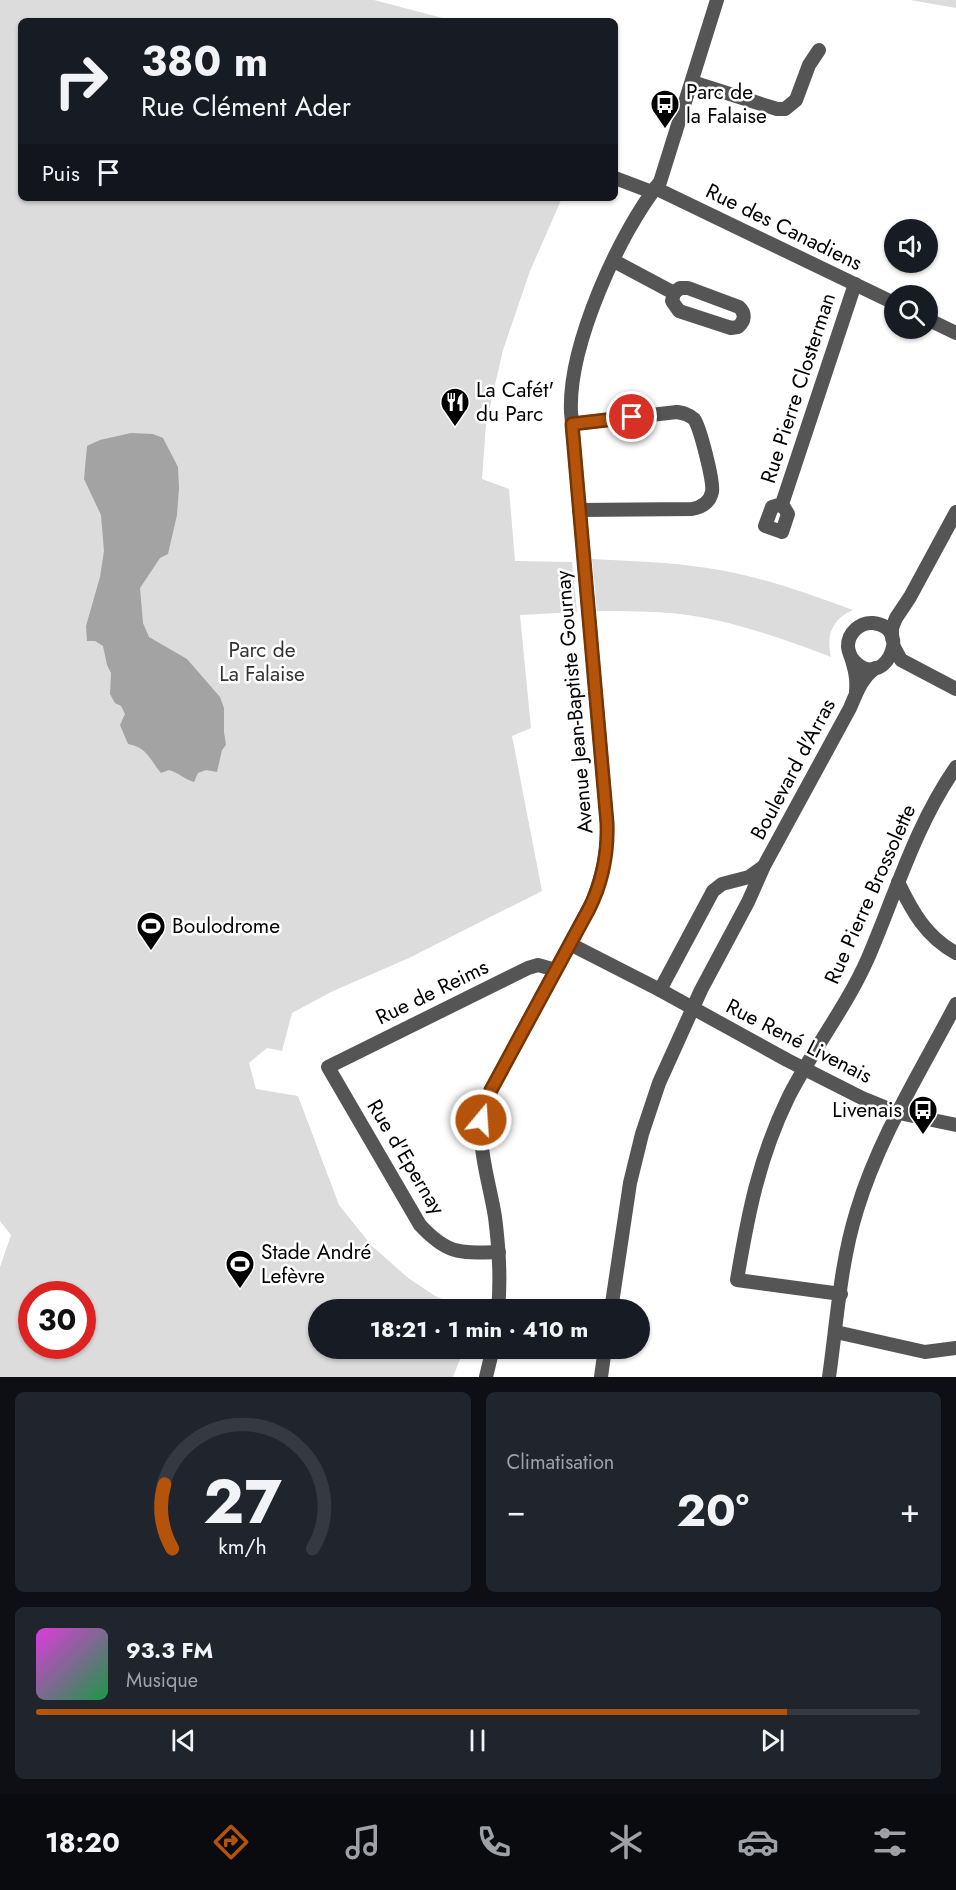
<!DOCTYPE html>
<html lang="fr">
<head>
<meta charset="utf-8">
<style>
  body { margin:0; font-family:Jost,sans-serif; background:#20242c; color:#f1f3f6; height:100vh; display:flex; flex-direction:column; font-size:22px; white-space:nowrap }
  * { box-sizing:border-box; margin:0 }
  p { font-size:20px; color:#9ea1a6 }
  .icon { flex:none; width:33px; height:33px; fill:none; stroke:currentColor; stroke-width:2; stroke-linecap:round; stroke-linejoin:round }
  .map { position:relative; height:1377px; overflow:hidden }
  .details { display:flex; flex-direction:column; gap:15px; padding:15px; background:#0d0f14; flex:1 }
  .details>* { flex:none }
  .banner { position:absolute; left:18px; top:18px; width:600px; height:183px; border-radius:9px; box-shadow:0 2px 4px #0004; background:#171b24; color:#f1f3f6; overflow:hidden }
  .tools { position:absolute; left:884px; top:219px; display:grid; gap:12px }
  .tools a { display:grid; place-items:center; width:54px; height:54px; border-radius:50%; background:#171b24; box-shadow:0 2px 4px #0004; font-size:30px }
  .speed { position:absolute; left:18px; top:1281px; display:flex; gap:12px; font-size:30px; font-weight:700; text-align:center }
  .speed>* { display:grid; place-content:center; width:78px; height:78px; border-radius:50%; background:#171b24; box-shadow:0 2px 4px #0004; line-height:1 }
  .speed .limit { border:9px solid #d22; background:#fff; color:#111 }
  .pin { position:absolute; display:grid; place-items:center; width:51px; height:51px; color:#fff; margin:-26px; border:3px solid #fff; border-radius:50%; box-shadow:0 2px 6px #0007 }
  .me { position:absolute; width:66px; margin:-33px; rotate:18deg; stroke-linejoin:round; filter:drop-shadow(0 0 4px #0008) }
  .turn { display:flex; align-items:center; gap:21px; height:126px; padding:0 24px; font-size:27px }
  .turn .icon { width:78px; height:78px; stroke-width:2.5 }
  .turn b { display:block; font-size:42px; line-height:51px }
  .then { display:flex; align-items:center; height:57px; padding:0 24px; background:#0003; gap:12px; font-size:22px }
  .big { font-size:45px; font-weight:700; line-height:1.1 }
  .details .tile { flex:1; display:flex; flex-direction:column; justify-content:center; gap:9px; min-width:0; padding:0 21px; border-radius:9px; background:#20242c }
  .details .dial { align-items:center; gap:0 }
  .dial svg { height:156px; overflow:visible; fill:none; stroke:#363941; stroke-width:7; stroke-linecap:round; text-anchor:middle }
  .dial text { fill:#f1f3f6; stroke:none }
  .song { display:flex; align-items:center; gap:18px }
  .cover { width:72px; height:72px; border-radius:9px; background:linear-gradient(135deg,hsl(300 70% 55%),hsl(140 70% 35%)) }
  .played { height:6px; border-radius:3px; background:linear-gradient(90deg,#b45309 85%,#363941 85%) }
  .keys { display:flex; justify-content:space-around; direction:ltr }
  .heat { display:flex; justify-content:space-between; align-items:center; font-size:33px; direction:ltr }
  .details .tiles { flex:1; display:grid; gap:15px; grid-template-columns:1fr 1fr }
  .tile:last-child { grid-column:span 2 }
  .trip { position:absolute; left:308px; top:1299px; width:342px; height:60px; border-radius:30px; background:#171b24; box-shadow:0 2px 4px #0004; font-weight:700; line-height:60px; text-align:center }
  .tab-bar { display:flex; height:96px; justify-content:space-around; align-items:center; background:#090b0e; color:#9ea1a6 }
  .tab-bar .icon { width:42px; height:42px }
  .tab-bar .on { color:#b45309 }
  .tab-bar b { font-size:27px; color:#f1f3f6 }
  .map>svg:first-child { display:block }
</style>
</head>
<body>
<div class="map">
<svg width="956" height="1377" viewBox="0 0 956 1377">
  <rect width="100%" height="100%" fill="#fff"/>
  <g fill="#dcdcdc" fill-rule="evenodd">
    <path d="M0,0H374L454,21H21V198H562L530,271L503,350L486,424L482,479L509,489L515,561L572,562L577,612L520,615L531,728L512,736L542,891L409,958L331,992L292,1013L282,1051L267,1048L249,1063L256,1089L298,1096L339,1205L372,1246L407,1277L435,1296L467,1309L318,1310V1348L464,1349L453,1377H0V1267L11,1235L0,1221ZM32,1294H82V1346H32Z"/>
    <polygon points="910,0 956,0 956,8"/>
    <path d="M592,559C631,561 669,562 707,568C758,575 805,593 853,610C832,619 826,635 831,657C783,639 732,620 680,614C652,611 625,611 597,611Z"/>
  </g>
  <path fill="#a3a3a3" d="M131,433L153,434L163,438L178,467L179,488L177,515L168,554L160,558L140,588L143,623L149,637L187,659L220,697L224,708V732L226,745L222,750L217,772L206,770L198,773L194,782C184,779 179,773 169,770L161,773C150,760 147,747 128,744L120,725L125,714L121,706L115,703L110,694L111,673L107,665L103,646L95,641H87L86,626L100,577L104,551L101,515L84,479L87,446L100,440Z"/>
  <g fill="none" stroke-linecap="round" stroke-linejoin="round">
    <g stroke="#555" stroke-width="14">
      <polyline points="692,82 777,109 785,109 796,100 809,65 819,50"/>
      <polyline points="615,178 652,192"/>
      <polyline points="655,188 894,303"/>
      <polyline points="614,261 674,293"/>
      <path d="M680,288H688L739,307C746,313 745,321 738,327L731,328L679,311L672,301L674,293Z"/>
      <polyline points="927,319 956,333"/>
      <path d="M572,424L677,412C683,413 689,414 694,419C700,427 714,482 712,492C710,502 702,507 692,509L579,510"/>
      <polyline points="782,504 788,514 782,532 765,526 772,507 782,504 855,284"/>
      <polyline points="892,638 892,628 896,618 910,597 956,512"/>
      <polyline points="894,647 901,660 956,689"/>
      <path d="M851,657C880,697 917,628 873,623C860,622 848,633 848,646C848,652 852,658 853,664C856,673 857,682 856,692"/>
      <path d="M898,882C912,911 926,937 956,953"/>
      <polyline points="570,944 660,990 787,1060 862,1098 899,1113 956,1125"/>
      <polyline points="660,990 713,891 722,884 749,877 763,867"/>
      <path d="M499,1252C460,1253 448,1255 420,1225L328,1067L528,968L538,965L556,970"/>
      <path d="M841,1294L737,1280C748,1214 759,1157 789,1096C813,1049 847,1006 868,958C896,893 915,826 956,767"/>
      <path d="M498,1310C501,1279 499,1248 495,1217C488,1172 470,1133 491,1090L592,902C602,877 608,849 607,823L571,412C568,346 619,233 660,182L717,0"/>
      <path d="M611,1310L630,1183L642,1134L659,1083L701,990L748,902L764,866L850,708C857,692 861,679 875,668"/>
      <polyline points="836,1332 925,1352 956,1348"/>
      <polyline points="486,1377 493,1348"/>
      <polyline points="601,1377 605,1348"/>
      <path d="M829,1377C837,1322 840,1264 857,1210C879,1137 921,1071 956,1004"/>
    </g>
  </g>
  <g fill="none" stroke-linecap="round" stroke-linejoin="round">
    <g stroke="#753606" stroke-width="15">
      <path id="route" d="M481,1120L491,1090L589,909C602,883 608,852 607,823L572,424L632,417"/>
    </g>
    <use href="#route" stroke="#b45309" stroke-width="10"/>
  </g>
  <defs>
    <g id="bus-pin" transform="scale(1.5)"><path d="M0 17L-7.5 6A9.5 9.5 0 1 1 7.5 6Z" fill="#000" stroke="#fff"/><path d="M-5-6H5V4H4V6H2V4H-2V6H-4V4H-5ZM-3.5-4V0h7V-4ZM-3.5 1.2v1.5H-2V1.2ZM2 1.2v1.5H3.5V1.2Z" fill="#fff"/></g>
    <g id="restaurant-pin" transform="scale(1.5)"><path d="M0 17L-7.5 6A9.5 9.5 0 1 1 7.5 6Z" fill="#000" stroke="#fff"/><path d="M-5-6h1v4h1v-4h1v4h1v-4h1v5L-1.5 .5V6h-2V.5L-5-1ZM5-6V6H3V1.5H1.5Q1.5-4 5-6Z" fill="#fff"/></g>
    <g id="stadium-pin" transform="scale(1.5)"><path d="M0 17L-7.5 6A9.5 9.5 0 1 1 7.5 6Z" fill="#000" stroke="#fff"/><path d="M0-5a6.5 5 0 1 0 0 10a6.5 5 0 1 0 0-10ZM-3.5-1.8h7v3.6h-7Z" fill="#fff"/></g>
  </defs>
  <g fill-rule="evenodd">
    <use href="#bus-pin" x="665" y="104"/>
    <use href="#restaurant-pin" x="455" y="402"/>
    <use href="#stadium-pin" x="151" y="926"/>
    <use href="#bus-pin" x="923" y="1110"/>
    <use href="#stadium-pin" x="240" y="1264"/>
  </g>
  <g text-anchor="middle" stroke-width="5" stroke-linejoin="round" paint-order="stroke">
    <g font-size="21" fill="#000" stroke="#fff" text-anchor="start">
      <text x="686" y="99">Parc de<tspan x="686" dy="24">la Falaise</tspan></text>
      <text x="476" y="397">La Cafét'<tspan x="476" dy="24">du Parc</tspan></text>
      <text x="172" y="933">Boulodrome</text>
      <text x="902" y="1117" text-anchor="end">Livenais</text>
      <text x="261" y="1259">Stade André<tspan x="261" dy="24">Lefèvre</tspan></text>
    </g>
    <g font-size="21" fill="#000" stroke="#fff">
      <text transform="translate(784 227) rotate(26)" y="7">Rue des Canadiens</text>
      <text transform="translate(798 388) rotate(-72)" y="7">Rue Pierre Closterman</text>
      <text transform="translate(574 702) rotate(-95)" y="7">Avenue Jean-Baptiste Gournay</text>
      <text transform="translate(793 769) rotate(-62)" y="7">Boulevard d'Arras</text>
      <text transform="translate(870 894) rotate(-66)" y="7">Rue Pierre Brossolette</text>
      <text transform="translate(432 992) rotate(-26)" y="7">Rue de Reims</text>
      <text transform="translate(799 1041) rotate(27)" y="7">Rue René Livenais</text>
      <text transform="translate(406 1157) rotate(59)" y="7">Rue d'Epernay</text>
    </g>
    <g font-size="21" fill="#333" stroke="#fff">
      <text x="262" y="657">Parc de<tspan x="262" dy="24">La Falaise</tspan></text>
    </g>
  </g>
</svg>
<div class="tools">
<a><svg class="icon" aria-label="sound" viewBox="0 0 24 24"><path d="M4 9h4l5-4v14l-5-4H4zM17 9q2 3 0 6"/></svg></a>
<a><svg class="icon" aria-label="search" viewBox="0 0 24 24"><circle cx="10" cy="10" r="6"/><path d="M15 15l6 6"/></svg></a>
</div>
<div class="speed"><div class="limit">30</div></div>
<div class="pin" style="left:632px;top:417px;background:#d93025"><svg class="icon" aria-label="arrive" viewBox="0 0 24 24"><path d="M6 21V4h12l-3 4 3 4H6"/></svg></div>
<svg class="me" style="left:481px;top:1120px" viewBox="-20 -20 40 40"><circle r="17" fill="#b45309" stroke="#fff" stroke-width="3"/><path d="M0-11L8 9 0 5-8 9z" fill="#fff"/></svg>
<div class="trip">18:21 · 1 min · 410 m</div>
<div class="banner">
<div class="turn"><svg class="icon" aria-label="right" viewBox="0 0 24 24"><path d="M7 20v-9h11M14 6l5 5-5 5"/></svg><div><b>380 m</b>Rue Clément Ader</div></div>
<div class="then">Puis<svg class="icon" aria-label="arrive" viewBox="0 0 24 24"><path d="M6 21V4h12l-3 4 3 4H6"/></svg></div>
</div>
</div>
<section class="details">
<div class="tiles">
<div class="tile dial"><svg viewBox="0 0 100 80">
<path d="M14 69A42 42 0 1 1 86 69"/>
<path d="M14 69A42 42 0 0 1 10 36" stroke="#b45309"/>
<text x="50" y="56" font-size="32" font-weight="700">27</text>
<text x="50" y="72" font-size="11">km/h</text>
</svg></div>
<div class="tile"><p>Climatisation</p>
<div class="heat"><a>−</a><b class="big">20°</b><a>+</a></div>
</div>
<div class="tile">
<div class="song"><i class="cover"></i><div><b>93.3 FM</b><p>Musique</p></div></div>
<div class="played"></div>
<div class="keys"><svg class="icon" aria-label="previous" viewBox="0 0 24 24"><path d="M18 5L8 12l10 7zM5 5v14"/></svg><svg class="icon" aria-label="pause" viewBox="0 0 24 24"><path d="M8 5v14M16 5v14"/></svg><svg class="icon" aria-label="next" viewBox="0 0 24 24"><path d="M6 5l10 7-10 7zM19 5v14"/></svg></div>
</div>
</div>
</section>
<nav class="tab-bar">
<b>18:20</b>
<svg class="icon on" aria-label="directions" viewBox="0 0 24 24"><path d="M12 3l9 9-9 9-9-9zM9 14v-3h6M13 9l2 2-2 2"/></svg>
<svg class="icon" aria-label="music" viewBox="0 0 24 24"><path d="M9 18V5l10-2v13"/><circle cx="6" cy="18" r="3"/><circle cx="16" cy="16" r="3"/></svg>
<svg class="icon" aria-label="phone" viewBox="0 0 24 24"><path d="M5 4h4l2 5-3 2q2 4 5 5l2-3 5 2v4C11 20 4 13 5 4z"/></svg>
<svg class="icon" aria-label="climate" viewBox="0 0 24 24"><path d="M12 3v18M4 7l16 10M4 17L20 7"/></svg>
<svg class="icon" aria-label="car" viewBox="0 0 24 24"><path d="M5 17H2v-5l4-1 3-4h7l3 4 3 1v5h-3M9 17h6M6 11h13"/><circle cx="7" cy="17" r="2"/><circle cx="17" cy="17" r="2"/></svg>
<svg class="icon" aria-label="filters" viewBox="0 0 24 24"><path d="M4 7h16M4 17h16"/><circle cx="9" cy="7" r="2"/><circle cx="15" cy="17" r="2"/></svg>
</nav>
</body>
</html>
